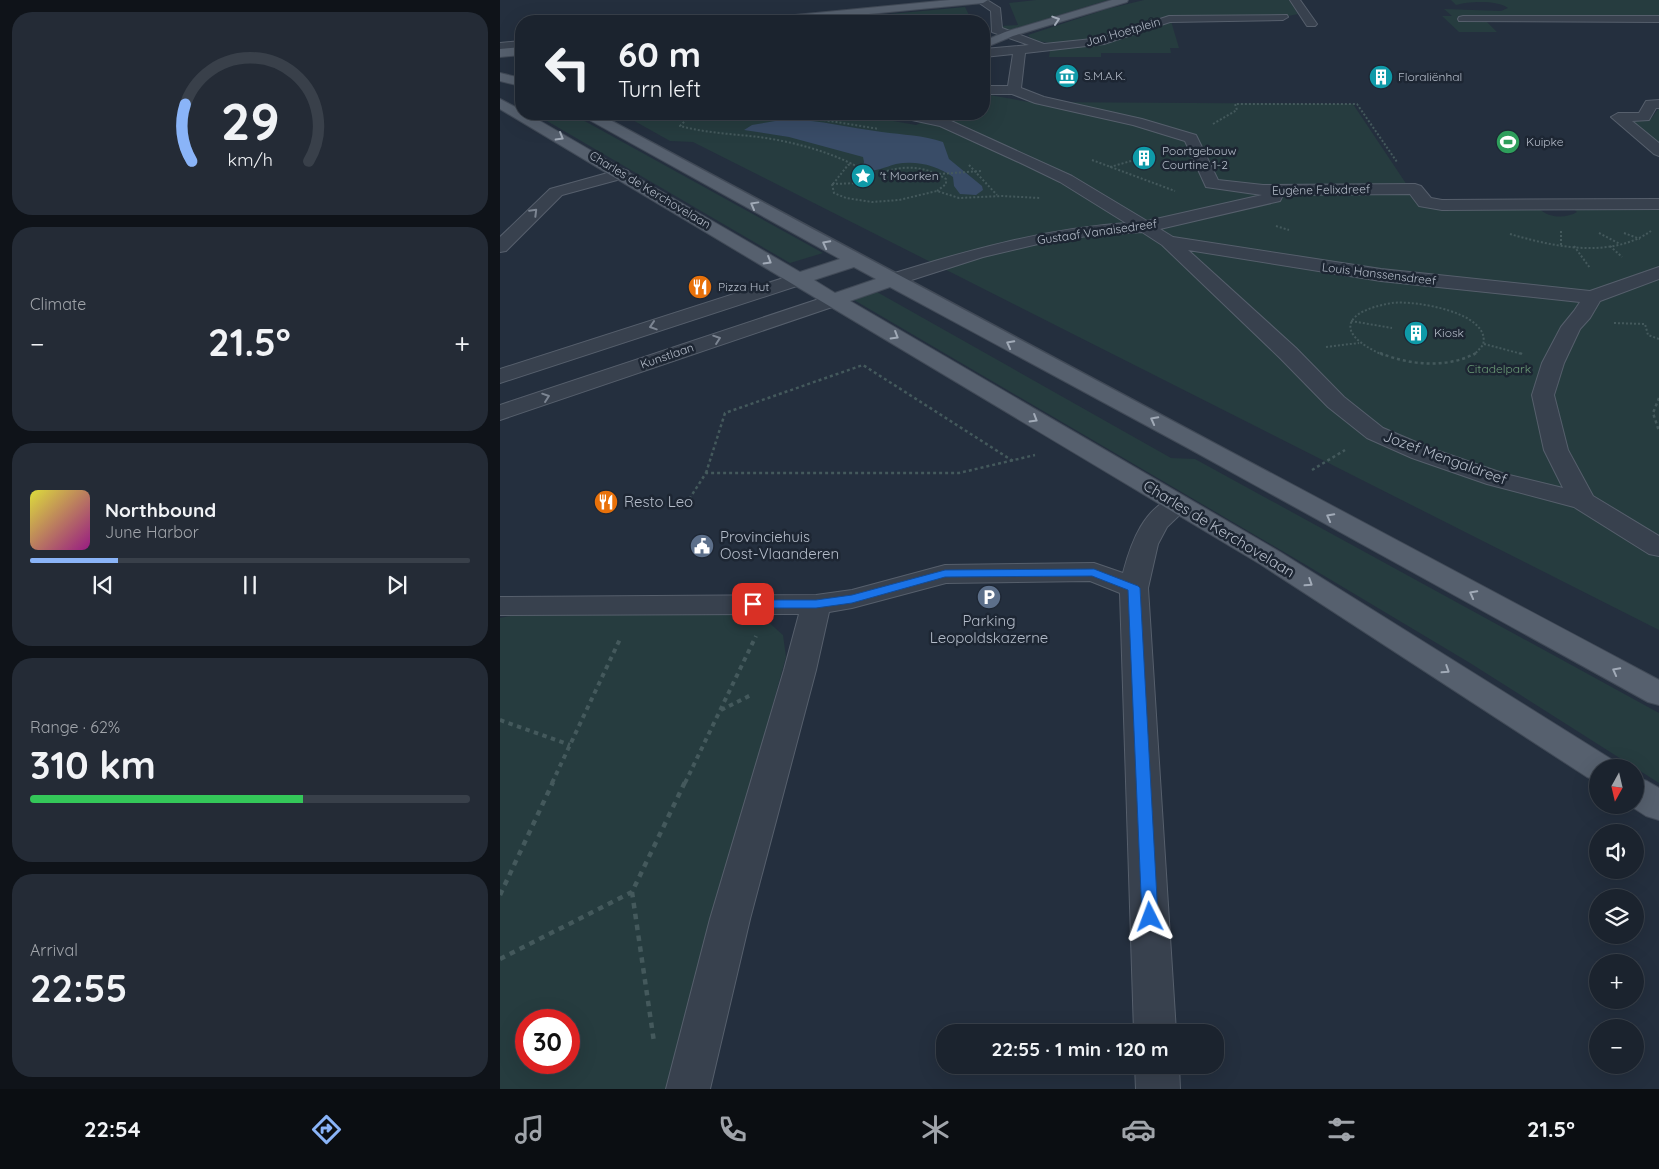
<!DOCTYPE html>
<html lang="en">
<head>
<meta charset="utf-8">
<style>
  body { margin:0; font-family:Quicksand,sans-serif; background:#242b36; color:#f1f3f6; height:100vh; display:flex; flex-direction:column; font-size:19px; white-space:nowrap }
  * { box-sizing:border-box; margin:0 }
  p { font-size:16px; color:#a0a4aa }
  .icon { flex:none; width:28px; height:28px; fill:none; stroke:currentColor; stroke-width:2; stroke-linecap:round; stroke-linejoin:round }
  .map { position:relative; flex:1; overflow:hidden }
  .sheet { display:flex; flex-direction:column; gap:12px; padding:12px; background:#0f1319; width:500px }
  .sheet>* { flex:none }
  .guide { position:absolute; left:15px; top:15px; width:475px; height:105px; border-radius:20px; box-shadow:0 5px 20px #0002,0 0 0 1px #39404a; background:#1b232e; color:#f1f3f6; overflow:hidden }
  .needle { width:32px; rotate:188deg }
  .tools { position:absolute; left:1089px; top:759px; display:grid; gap:10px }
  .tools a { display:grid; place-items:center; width:55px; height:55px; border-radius:50%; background:#1b232e; box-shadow:0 5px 20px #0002,0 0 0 1px #39404a; font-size:25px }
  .speed { position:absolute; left:15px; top:1009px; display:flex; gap:10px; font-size:25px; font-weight:700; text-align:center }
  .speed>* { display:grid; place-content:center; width:65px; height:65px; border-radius:50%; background:#1b232e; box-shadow:0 5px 20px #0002,0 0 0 1px #39404a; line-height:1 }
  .speed .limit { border:8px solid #d22; background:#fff; color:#111 }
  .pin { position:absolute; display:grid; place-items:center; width:42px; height:42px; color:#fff; margin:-21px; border-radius:10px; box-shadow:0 2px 8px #0006 }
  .me { position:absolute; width:55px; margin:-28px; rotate:357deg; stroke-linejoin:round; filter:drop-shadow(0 0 4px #0008) }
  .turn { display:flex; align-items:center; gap:18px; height:105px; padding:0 20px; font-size:22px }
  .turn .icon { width:65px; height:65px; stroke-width:2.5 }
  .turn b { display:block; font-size:35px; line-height:42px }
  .big { font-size:38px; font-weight:800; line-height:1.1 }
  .sheet .widget { flex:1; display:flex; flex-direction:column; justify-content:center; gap:8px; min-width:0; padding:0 18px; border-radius:20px; background:#242b36 }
  .sheet .dial { align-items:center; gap:0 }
  .dial svg { height:130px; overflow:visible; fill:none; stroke:#39404a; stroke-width:7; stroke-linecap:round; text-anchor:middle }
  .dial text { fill:#f1f3f6; stroke:none }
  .song { display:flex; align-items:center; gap:15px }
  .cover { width:60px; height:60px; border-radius:8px; background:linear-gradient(135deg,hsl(60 70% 55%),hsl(310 70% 35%)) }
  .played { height:5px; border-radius:2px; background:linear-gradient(90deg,#8ab4f8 20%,#39404a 20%) }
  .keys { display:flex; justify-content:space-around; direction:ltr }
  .heat { display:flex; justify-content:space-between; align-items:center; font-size:28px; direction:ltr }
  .charge { height:8px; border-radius:4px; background:linear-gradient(90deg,#34c759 62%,#39404a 0) }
  .trip { position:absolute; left:436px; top:1024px; width:288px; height:50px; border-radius:20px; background:#1b232e; box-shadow:0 5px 20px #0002,0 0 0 1px #39404a; font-weight:800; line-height:50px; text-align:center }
  .tabs { display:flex; height:80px; justify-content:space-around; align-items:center; background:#0b0e12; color:#a0a4aa }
  .tabs .icon { width:35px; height:35px }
  .tabs .on { color:#8ab4f8 }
  .tabs b { font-size:22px; color:#f1f3f6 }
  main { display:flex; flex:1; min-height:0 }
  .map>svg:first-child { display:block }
</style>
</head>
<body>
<main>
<section class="sheet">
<div class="widget dial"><svg viewBox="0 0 100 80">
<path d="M14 69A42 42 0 1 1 86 69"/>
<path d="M14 69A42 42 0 0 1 10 34" stroke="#8ab4f8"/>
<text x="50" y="56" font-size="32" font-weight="700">29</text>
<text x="50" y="72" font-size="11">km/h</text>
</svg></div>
<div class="widget"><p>Climate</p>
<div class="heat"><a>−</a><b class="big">21.5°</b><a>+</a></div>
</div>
<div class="widget">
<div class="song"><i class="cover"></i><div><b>Northbound</b><p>June Harbor</p></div></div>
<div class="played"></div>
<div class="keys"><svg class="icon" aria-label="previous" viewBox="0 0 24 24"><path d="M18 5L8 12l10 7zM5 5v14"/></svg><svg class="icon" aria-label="pause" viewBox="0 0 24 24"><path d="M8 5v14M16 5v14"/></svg><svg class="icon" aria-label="next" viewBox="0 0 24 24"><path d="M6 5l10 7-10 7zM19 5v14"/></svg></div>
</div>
<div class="widget"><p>Range · 62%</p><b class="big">310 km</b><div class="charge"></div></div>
<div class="widget"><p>Arrival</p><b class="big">22:55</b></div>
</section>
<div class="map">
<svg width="1159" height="1089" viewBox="0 0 1159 1089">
  <rect width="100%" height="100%" fill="#242f3e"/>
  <g fill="#263c3f" fill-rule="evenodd">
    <polygon points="536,0 608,0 507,31 500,26 518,25 509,3"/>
    <path d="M644,0H789L798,14L788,16L664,17C642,22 621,34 599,39C585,42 536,48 528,35L607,9Z"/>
    <path d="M951,0H1159V21H986L997,32H959L942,16H952L944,9L1001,11L1008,8C998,0 969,1 956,5Z"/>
    <polygon points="465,7 472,21 434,19 407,21 390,14"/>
    <polygon points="671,21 679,48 670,48 671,53 601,53 601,57 549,57 550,51 547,50 594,45"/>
    <path d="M484,94L529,102L853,104L919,203L1039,208C1047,218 1066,219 1077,212L1073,208H1159V630L193,142L170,141L122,114H354L416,125L436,116L435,114H484Z"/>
    <polygon points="1159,108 1159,144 1130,121 1134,119 1151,119"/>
    <polygon points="35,114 72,114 323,253 290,263"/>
    <polygon points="377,292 671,458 695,459 1159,713 1159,783 970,663 801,562 354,300"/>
    <path d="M242,611L266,620L283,635L286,657L166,1089H0V618L20,614ZM26,1020H69V1062H26Z"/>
  </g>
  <path fill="#394c67" d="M287,119C320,120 351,128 382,132C403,135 423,135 443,142L449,159L482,186L483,190L476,195L460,194L454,186L453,177C437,165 415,160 396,164C382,168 376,172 361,171L364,162L363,157L289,137L244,130L252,125Z"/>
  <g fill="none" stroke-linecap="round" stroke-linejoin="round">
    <g stroke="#565f6c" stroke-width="2">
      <g id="minor">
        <path d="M475,0H487L500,8L502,28L544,44L602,38L669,16L787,15L788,17L783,20L670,22L604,44L525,53L521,88L544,97L642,119L696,135L718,180L763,185L915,184L921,186L931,198L942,200L1159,199V209L942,210L919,206L910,194L781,195L782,197L780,201L660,229L673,237L881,269L1090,291L1159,267V279L1100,301L1090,318L1080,329L1064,363L1054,395L1068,450L1093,496L1159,536V556L1149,554L1074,507L987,484L912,458L867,438L828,407L780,358L662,245L642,232L587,236L538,244L483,257L399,284L392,286L385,284L382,280L385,276C465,251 543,229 626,223L560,182L525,165L440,126L398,117L396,114H421L449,120L572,176L647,221L762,195L706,187L685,141L633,125L535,103L512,94H484V86H508L513,54L484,57V49L529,45L492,32L491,11ZM688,250L881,281L1080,302L1074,311L1061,327L1042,363L1032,395L1044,450L1063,488L1005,474L930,448L883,428L844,397L796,348Z"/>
        <polygon points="790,0 800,0 817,24 815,26 807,26"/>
        <polygon points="963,16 1159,16 1159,22 959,21 958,19 959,17"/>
        <polygon points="21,41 21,48 0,51 0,43"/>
        <polygon points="1159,100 1159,108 1156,108 1149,120 1132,121 1159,143 1159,156 1154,154 1111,117 1118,113 1139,113 1146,101"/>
        <polygon points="122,169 128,171 130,174 128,177 62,195 6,251 0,252 0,237 50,189"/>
        <polygon points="299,273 306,275 309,279 306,283 0,383 0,369"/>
        <polygon points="334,294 341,296 344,300 341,304 0,420 0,405"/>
        <path d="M678,496L687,498L691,504L667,527L658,544L648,588L676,1032H634L620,593L590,581L446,583L352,608L329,612L316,670L250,919L210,1089H166L210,919L284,670L299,614L0,615V597L316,595L352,590L445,565L594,563L623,573C631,543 644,505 678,496Z"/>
        <polygon points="635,1065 679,1065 680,1089 636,1089"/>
      </g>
    </g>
    <g stroke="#414a57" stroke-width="2">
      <g id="major">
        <polygon points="450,0 488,0 483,3 296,21 258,21 264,18"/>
        <polygon points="612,0 628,0 627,2 513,36 484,48 484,41 505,32"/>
        <polygon points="21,47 21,55 0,57 0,49"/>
        <polygon points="0,73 21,78 21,86 0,81"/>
        <path d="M0,99L21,110V114H28L300,272L340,259L84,117L82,114H99C451,304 806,491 1159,680V705L1148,702L688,448L390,287L350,301L780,552L1111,759L1116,768H1098V781L1087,777L760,564L0,109ZM354,267L376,279L335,293L314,280Z"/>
        <polygon points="1135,777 1147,781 1159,788 1159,820 1146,816 1129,805 1135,805"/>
      </g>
    </g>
    <g stroke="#44595c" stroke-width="2" stroke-dasharray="2 2" stroke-linecap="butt">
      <path d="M243,114L186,120L180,126C206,133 233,134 259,137C294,142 328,151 358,167L356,170"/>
      <polyline points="264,114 312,118 379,129"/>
      <polyline points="713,124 737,110 735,104 857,104 897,162"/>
      <polyline points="592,160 675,191"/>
      <polyline points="469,165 497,195"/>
      <polyline points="610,167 631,161"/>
      <path d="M387,171C408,165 427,167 446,179V184L437,191"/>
      <polyline points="439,174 481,171"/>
      <polyline points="332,184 334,193 346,198 372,202 399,200 437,191 459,198 502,196 540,198"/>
      <polyline points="332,184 359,183 361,179"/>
      <polyline points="333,184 348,165 352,164"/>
      <polyline points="776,226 789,230"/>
      <polyline points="1061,231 1061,245"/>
      <polyline points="1099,233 1120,244"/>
      <polyline points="1124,233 1140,239"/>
      <path d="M1010,234C1054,247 1111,259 1151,231"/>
      <polyline points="1074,246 1090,268"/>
      <polyline points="1110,246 1122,257"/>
      <polyline points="851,321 892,328"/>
      <polyline points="1114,323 1145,324 1148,335 1159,339"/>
      <polyline points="984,344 1022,354"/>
      <polyline points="826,347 859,343"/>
      <path d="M883,355C833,333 844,311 892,303C913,300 992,312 983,345L974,355"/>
    </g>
    <g stroke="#44595c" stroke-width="2.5" stroke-dasharray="3 3" stroke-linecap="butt">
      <path d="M880,353C909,365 947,369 976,353"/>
      <polyline points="1020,353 1022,354"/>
      <polyline points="1159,398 1153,413 1159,431"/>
      <polyline points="812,470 845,450"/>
      <polyline points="206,473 225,413 363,365 513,461"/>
      <polyline points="186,504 206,473 459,473 535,455"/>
    </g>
    <g stroke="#44595c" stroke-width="4" stroke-dasharray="4.5 4.5" stroke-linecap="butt">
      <polyline points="221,710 253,694"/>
      <polyline points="0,720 70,745"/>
      <polyline points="52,783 121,637"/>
      <polyline points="185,783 256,636"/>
    </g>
    <g stroke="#44595c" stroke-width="4.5" stroke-dasharray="5.5 5.5" stroke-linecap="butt">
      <polyline points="132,892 154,1042"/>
      <polyline points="0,895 53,782"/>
      <polyline points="0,959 132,892 185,782"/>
    </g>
    <use href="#minor" fill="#38414e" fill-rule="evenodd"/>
    <use href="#major" fill="#56606e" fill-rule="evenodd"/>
  </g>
  <defs><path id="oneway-chevron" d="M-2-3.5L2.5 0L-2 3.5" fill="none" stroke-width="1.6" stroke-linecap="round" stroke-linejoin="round" transform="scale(1.25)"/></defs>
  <g stroke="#a1aab7">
    <use href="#oneway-chevron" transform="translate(556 20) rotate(-18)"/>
    <use href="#oneway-chevron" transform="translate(60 137) rotate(30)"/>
    <use href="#oneway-chevron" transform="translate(254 205) rotate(-151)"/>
    <use href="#oneway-chevron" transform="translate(326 244) rotate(-152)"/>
    <use href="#oneway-chevron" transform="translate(268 261) rotate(31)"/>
    <use href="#oneway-chevron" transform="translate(395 336) rotate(31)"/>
    <use href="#oneway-chevron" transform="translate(510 344) rotate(-152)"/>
    <use href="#oneway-chevron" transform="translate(534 419) rotate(31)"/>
    <use href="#oneway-chevron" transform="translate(654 420) rotate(-152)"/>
    <use href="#oneway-chevron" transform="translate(830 517) rotate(-152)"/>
    <use href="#oneway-chevron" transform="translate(809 583) rotate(33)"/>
    <use href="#oneway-chevron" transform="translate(973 594) rotate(-152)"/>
    <use href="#oneway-chevron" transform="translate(946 670) rotate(33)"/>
    <use href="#oneway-chevron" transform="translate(1116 671) rotate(-152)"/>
  </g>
  <g stroke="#7c8592">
    <use href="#oneway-chevron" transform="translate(34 212) rotate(-45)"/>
    <use href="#oneway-chevron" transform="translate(153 326) rotate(162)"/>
    <use href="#oneway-chevron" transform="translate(217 339) rotate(-19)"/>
    <use href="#oneway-chevron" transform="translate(46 397) rotate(-19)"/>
  </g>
  <polygon fill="#1a73e8" stroke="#114b97" points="594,569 638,586 640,588 658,917 655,922 650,924 644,922 642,917 628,590 592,576 445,577 352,603 316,608 253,608 247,604 253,600 316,600 352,595 445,570"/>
  <defs>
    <g id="museum-disc" transform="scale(1.25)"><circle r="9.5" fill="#0f9aa8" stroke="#1d2633"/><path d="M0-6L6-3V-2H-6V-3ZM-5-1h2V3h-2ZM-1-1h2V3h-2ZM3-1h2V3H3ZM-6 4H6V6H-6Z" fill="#fff"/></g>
    <g id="building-disc" transform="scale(1.25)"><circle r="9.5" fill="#0f9aa8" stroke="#1d2633"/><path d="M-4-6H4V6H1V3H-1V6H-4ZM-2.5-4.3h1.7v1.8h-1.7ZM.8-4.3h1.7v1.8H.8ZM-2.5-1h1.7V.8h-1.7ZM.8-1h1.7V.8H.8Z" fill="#fff"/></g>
    <g id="stadium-disc" transform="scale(1.25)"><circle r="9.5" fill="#2e9e5b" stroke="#1d2633"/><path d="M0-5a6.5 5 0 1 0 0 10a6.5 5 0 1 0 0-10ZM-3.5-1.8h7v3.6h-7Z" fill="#fff"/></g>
    <g id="sight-disc" transform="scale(1.25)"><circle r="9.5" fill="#0f9aa8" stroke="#1d2633"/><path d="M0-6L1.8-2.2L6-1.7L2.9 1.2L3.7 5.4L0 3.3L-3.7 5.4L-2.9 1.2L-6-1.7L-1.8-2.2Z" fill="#fff"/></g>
    <g id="restaurant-disc" transform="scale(1.25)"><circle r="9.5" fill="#e8710a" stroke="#1d2633"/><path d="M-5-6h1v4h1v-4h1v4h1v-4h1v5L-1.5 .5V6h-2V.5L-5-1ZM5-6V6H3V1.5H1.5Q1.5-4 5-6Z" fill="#fff"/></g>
    <g id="civic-disc" transform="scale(1.25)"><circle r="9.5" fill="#5c6f8a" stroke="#1d2633"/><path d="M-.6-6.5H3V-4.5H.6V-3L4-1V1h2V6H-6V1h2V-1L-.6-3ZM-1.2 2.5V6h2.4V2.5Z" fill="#fff"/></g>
    <g id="parking-disc" transform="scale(1.25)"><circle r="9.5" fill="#5c6f8a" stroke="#1d2633"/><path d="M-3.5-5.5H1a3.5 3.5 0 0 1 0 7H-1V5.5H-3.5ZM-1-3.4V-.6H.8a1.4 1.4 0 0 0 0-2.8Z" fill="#fff"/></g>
  </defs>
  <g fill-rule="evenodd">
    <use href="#museum-disc" x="567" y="76"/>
    <use href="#building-disc" x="881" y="77"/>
    <use href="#stadium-disc" x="1008" y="142"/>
    <use href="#building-disc" x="644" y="158"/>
    <use href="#sight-disc" x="363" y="176"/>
    <use href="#restaurant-disc" x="200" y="287"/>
    <use href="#building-disc" x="916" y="333"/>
    <use href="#restaurant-disc" x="106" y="502"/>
    <use href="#civic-disc" x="202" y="546"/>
    <use href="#parking-disc" x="489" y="597"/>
  </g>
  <g text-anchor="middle" stroke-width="5" stroke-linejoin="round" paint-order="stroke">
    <g font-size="12" fill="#b4bcc9" stroke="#1d2633">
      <text transform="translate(623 32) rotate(-16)" y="4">Jan Hoetplein</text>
      <text transform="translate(150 190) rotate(31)" y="4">Charles de Kerchovelaan</text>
      <text transform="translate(821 190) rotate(-1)" y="4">Eugène Felixdreef</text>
      <text transform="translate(597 232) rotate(-8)" y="4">Gustaaf Vanaisedreef</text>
      <text transform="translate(879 274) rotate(7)" y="4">Louis Hanssensdreef</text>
      <text transform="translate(167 356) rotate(-19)" y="4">Kunstlaan</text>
    </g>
    <g font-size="12" fill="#b4bcc9" stroke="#1d2633" text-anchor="start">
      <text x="584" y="80">S.M.A.K.</text>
      <text x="898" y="81">Floraliënhal</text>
      <text x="1026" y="146">Kuipke</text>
      <text x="662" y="155">Poortgebouw<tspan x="662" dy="14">Courtine 1-2</tspan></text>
      <text x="380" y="180">'t Moorken</text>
      <text x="218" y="291">Pizza Hut</text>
      <text x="934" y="337">Kiosk</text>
    </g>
    <g font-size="12" fill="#6b9a76" stroke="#1d2633">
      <text x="999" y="373">Citadelpark</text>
    </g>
    <g font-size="15" fill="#b4bcc9" stroke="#1d2633">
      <text transform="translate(945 458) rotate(20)" y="5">Jozef Mengaldreef</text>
      <text transform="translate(719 529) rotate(31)" y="5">Charles de Kerchovelaan</text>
    </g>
    <g font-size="15" fill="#b4bcc9" stroke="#1d2633" text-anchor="start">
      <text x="124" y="507">Resto Leo</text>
      <text x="220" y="542">Provinciehuis<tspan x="220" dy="17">Oost-Vlaanderen</tspan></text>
      <text x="489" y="626" text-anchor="middle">Parking<tspan x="489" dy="17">Leopoldskazerne</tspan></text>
    </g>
  </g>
</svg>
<div class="tools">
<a><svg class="needle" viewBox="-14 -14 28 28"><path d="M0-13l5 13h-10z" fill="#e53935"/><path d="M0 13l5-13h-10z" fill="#a0a4aa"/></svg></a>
<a><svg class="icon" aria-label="sound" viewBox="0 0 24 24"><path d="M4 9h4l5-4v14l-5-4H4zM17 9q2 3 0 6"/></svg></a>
<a><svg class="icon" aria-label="layers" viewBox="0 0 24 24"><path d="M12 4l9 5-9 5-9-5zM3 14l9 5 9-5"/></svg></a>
<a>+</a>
<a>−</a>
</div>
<div class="speed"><div class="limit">30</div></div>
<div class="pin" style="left:253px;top:604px;background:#d93025"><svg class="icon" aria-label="arrive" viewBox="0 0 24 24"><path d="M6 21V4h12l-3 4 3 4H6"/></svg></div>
<svg class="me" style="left:650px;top:917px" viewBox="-20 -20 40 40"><path d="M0-17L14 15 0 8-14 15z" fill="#1a73e8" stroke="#fff" stroke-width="4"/></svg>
<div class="trip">22:55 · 1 min · 120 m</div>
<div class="guide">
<div class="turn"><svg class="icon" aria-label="left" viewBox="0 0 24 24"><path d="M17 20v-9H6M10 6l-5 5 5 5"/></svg><div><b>60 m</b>Turn left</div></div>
</div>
</div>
</main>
<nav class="tabs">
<b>22:54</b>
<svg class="icon on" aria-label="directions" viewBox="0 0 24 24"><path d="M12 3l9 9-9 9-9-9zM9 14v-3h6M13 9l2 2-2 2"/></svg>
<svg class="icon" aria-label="music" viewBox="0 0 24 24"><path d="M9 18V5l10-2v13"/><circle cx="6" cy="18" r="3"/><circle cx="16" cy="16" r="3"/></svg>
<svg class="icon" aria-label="phone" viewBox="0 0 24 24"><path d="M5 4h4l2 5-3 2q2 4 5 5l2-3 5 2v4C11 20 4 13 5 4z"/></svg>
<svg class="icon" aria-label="climate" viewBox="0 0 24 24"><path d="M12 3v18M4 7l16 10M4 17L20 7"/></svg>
<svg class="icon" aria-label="car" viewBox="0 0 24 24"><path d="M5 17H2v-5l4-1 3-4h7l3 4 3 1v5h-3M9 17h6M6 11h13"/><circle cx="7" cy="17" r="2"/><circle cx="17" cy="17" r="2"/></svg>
<svg class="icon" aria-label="filters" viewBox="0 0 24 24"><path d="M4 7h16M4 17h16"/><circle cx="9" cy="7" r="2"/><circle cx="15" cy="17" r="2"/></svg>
<b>21.5°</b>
</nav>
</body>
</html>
